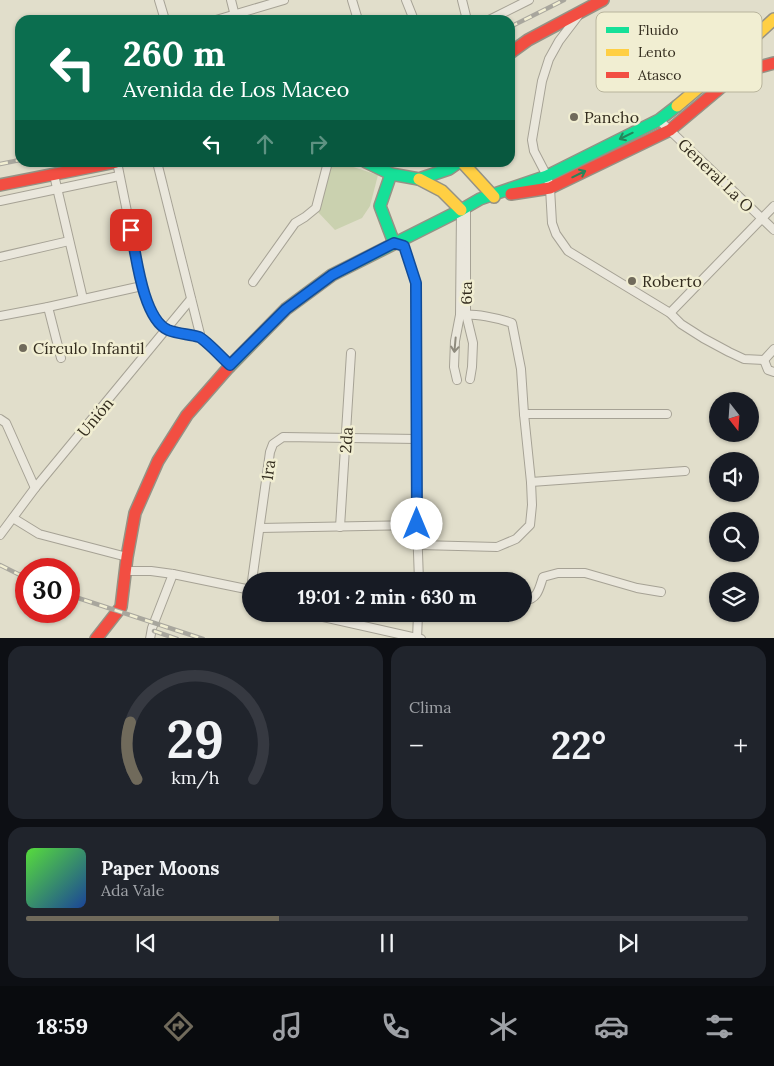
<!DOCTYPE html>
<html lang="es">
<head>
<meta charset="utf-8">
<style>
  body { margin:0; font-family:Lora,serif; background:#20242c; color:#f1f3f6; height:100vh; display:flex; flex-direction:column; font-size:19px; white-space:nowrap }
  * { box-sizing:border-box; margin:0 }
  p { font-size:16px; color:#9ea1a6 }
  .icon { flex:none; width:28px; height:28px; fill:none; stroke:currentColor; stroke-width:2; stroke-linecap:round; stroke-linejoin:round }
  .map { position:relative; height:638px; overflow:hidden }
  .sheet { display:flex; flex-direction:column; gap:8px; padding:8px; background:#0d0f14; flex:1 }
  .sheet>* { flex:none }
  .guide { position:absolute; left:15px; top:15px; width:500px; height:152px; border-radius:15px; box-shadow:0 1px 4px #0004; background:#0b6e4f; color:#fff; overflow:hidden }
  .needle { width:32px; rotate:163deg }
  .fabs { position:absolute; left:709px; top:392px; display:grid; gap:10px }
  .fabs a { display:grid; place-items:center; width:50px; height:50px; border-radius:50%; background:#171b24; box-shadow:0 1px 4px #0004; font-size:25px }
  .speed { position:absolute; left:15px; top:558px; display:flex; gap:10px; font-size:25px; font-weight:700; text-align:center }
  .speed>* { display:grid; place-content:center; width:65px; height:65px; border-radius:50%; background:#171b24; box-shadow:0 1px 4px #0004; line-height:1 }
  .speed .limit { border:8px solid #d22; background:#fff; color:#111 }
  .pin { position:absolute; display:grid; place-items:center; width:42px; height:42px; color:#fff; margin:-21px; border-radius:10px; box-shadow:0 2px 8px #0006 }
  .me { position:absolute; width:55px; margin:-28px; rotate:0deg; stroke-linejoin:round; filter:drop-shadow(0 0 4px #0008) }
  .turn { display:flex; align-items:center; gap:18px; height:105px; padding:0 25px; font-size:22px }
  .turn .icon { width:65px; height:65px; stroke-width:2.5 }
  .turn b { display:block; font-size:35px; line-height:42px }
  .lanes { display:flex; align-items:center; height:48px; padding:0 25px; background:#0003; justify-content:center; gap:25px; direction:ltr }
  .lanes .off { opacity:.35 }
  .big { font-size:38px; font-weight:700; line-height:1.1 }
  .sheet .card { flex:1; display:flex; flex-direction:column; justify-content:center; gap:8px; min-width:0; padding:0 18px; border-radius:15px; background:#20242c }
  .sheet .dial { align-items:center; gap:0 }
  .dial svg { height:130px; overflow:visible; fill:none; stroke:#363941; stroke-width:7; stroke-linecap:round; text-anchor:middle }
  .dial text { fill:#f1f3f6; stroke:none }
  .song { display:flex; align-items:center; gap:15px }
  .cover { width:60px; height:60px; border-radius:8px; background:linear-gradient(135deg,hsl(110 70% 55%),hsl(220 70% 35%)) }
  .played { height:5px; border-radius:2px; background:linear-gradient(90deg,#706a5b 35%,#363941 35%) }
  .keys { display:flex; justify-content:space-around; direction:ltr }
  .heat { display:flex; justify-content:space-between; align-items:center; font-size:28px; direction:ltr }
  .sheet .tiles { flex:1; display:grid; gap:8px; grid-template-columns:1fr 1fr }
  .card:last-child { grid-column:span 2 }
  .trip { position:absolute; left:242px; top:572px; width:290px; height:50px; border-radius:25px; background:#171b24; box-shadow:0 1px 4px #0004; font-weight:700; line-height:50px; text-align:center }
  .menu { display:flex; height:80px; justify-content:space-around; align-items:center; background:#090b0e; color:#9ea1a6 }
  .menu .icon { width:35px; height:35px }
  .menu .selected { color:#706a5b }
  .menu b { font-size:22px; color:#f1f3f6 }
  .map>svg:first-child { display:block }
</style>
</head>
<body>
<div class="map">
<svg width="774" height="639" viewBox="0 0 774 639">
  <rect width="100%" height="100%" fill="#e1decb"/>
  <polygon fill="#cad1af" points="331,163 341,163 378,175 370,206 362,218 335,230 317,211"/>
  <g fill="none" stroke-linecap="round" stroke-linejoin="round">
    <g stroke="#a6a295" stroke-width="10">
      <g id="street">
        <polyline points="159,0 165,20"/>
        <polyline points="231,0 236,20"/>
        <polyline points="352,0 358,20"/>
        <polyline points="406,0 414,20"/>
        <polyline points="462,0 467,20"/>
        <polyline points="578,16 559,41 549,59 542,81 532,140 534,151 547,176 550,188 552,223 556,234 568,251 670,313 681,324 703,338 729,352 744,359 764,360"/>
        <polyline points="216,20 284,0"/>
        <polyline points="489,20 529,0"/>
        <polyline points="659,120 774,230"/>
        <polyline points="117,162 142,286 147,302 156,320 167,329 201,338 231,365"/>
        <polyline points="157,162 201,338"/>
        <polyline points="54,175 83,299"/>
        <polyline points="0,201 119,176"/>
        <polyline points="466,206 466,314 473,343 472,367 470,379"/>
        <polyline points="394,243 404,246 416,283 417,525 419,581"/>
        <polyline points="0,257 69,241"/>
        <polyline points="253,282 295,223 305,217 316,208 328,162"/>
        <polyline points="48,307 61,358"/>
        <polyline points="670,313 774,206"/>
        <polyline points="0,316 48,307 142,286"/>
        <polyline points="764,360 768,370 774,372"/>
        <polyline points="764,360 774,349"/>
        <polyline points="457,380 454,367 455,341 460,315 461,210"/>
        <polyline points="524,414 667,414"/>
        <polyline points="0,419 6,423 35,488"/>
        <polyline points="531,482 685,471"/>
        <polyline points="13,518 39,534 127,557"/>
        <polyline points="340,527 351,353"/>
        <polyline points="260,528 417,525"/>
        <polyline points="0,535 35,488 191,299"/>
        <path d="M419,545L497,547L516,539L530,525L532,505L531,482L524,414L521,369L512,323C498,318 474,313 460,315"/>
        <polyline points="126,571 151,571 173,574 251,590"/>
        <polyline points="252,581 270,452 273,444 283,437 417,439"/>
        <path d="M524,601C538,599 539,589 543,577L558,573H585L637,588L661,592"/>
        <polyline points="310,614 421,639"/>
        <polyline points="150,639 152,628 173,574"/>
        <polyline points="417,639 418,614"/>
      </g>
    </g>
    <g stroke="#959285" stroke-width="14">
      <g id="fast">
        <polyline points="366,162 391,174 419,179 449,169 459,162"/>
        <polyline points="391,174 380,206 394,243"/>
        <polyline points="229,367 286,309 332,275 461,210 480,199 547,176 659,120 677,106"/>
      </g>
    </g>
    <g stroke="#959285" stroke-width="14">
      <g id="slow">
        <polyline points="677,106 709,79 774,19"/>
        <polyline points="462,162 494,197"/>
        <polyline points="419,179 442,191 461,210"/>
      </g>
    </g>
    <g stroke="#959285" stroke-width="14">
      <g id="jam">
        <polyline points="510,53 528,40 603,0"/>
        <polyline points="0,185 116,162"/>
        <polyline points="511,194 550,188 670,130 738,73 774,63"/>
        <polyline points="96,639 121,607 127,557 135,513 158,461 187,415 229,367"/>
      </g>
    </g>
    <use href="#street" stroke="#eae7dc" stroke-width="8"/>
    <use href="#fast" stroke="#16e098" stroke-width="11"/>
    <use href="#slow" stroke="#ffcf43" stroke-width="11"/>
    <use href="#jam" stroke="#f24e42" stroke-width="11"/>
    <g stroke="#a8a69d" stroke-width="4.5">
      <g id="rail">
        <polyline points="510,27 564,0"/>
        <polyline points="0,164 20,160"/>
        <polyline points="0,565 26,578"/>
        <polyline points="69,595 203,639"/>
        <polyline points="154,631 177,639"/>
      </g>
    </g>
    <use href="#rail" stroke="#f1eed2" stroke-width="2.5" stroke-dasharray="8" stroke-linecap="butt"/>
  </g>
  <defs><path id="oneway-shaft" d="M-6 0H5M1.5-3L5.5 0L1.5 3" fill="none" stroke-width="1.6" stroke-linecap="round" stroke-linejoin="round" transform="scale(1.25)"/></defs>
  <g stroke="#24865b">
    <use href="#oneway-shaft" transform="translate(626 136) rotate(154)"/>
    <use href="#oneway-shaft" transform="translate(579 174) rotate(-26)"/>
  </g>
  <use stroke="#8e8a7d" href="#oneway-shaft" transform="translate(455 345) rotate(95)"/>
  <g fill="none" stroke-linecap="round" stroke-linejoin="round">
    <g stroke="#114b97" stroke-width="12">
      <path id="route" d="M131,230C136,255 143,319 168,330C178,334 189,334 199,337C206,340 223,359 230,365L286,309L332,275L394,243L404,246L416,283L417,524"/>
    </g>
    <use href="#route" stroke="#1a73e8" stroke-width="9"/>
  </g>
  <g fill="#706a5b" stroke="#f1eed2" stroke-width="2">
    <circle cx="574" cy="117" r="5"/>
    <circle cx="632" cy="281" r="5"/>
    <circle cx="23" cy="348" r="5"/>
  </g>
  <g text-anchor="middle" stroke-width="5" stroke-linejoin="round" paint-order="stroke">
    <g font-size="16" fill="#332c1e" stroke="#f1eed2" text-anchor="start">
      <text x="584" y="123">Pancho</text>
      <text x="642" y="287">Roberto</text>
      <text x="33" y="354">Círculo Infantil</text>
    </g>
    <g font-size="16" fill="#332c1e" stroke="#f1eed2">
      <text transform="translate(716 175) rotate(44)" y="6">General La O</text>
      <text transform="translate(466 293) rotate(-90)" y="6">6ta</text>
      <text transform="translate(95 417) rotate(-50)" y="6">Unión</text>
      <text transform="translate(346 440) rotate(-86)" y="6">2da</text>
      <text transform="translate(268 470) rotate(-82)" y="6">1ra</text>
    </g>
  </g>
  <rect x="596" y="12" width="166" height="80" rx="8" fill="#f1eed2" stroke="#b8b49c" stroke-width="1"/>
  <rect x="606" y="27" width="23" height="6" fill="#16e098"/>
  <rect x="606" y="49" width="23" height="7" fill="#ffcf43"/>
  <rect x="606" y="72" width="23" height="6" fill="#f24e42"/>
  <g font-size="14" fill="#332c1e">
    <text x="638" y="35">Fluido</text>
    <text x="638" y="57">Lento</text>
    <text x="638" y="80">Atasco</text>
  </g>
</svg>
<div class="fabs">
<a><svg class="needle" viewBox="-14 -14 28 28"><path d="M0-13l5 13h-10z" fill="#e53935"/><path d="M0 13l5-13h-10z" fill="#9ea1a6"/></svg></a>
<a><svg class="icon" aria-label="sound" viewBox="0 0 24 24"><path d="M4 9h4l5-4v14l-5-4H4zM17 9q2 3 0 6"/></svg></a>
<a><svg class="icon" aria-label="search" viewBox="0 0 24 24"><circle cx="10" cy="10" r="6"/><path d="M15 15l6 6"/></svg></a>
<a><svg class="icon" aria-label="layers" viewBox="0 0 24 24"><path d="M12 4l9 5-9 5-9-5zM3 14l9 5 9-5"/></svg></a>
</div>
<div class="speed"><div class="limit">30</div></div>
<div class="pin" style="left:131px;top:230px;background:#d93025"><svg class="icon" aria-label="arrive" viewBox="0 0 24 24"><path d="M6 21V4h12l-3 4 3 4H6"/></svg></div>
<svg class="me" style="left:417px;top:524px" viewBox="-20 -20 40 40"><circle r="19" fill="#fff"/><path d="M0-13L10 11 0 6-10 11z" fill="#1a73e8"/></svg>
<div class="trip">19:01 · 2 min · 630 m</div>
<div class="guide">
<div class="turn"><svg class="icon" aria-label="left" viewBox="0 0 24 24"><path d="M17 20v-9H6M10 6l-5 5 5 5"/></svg><div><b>260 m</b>Avenida de Los Maceo</div></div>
<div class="lanes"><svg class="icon" aria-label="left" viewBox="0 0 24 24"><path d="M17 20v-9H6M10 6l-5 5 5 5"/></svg><svg class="icon off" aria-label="ahead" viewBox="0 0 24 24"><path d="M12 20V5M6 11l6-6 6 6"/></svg><svg class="icon off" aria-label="right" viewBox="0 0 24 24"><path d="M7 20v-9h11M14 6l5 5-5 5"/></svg></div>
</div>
</div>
<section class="sheet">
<div class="tiles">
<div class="card dial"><svg viewBox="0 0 100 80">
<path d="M14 69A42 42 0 1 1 86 69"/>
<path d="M14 69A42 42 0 0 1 10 34" stroke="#706a5b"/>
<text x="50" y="56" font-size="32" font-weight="700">29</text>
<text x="50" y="72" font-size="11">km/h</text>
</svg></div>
<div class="card"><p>Clima</p>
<div class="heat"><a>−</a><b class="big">22°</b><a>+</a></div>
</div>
<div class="card">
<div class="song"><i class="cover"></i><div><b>Paper Moons</b><p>Ada Vale</p></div></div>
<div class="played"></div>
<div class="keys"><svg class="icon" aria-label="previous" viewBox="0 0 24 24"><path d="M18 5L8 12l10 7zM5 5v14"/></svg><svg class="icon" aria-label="pause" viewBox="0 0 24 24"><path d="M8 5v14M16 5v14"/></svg><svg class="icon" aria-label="next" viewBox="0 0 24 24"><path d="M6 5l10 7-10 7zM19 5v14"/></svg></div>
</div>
</div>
</section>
<nav class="menu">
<b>18:59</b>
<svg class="icon selected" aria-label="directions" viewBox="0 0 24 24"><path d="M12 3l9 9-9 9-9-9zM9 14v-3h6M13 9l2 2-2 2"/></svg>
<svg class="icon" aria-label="music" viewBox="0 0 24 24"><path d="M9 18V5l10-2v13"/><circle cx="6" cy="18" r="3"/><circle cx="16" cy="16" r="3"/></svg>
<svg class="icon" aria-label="phone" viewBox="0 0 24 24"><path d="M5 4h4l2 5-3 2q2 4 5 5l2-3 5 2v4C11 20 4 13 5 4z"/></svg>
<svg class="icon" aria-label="climate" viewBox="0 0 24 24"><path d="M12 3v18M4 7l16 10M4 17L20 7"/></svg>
<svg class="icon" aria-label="car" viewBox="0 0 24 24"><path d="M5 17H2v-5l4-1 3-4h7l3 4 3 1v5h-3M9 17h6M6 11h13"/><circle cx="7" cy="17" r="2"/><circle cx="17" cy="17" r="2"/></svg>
<svg class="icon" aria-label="filters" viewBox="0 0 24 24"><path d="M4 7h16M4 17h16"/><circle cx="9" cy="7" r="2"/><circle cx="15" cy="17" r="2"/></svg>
</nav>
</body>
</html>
